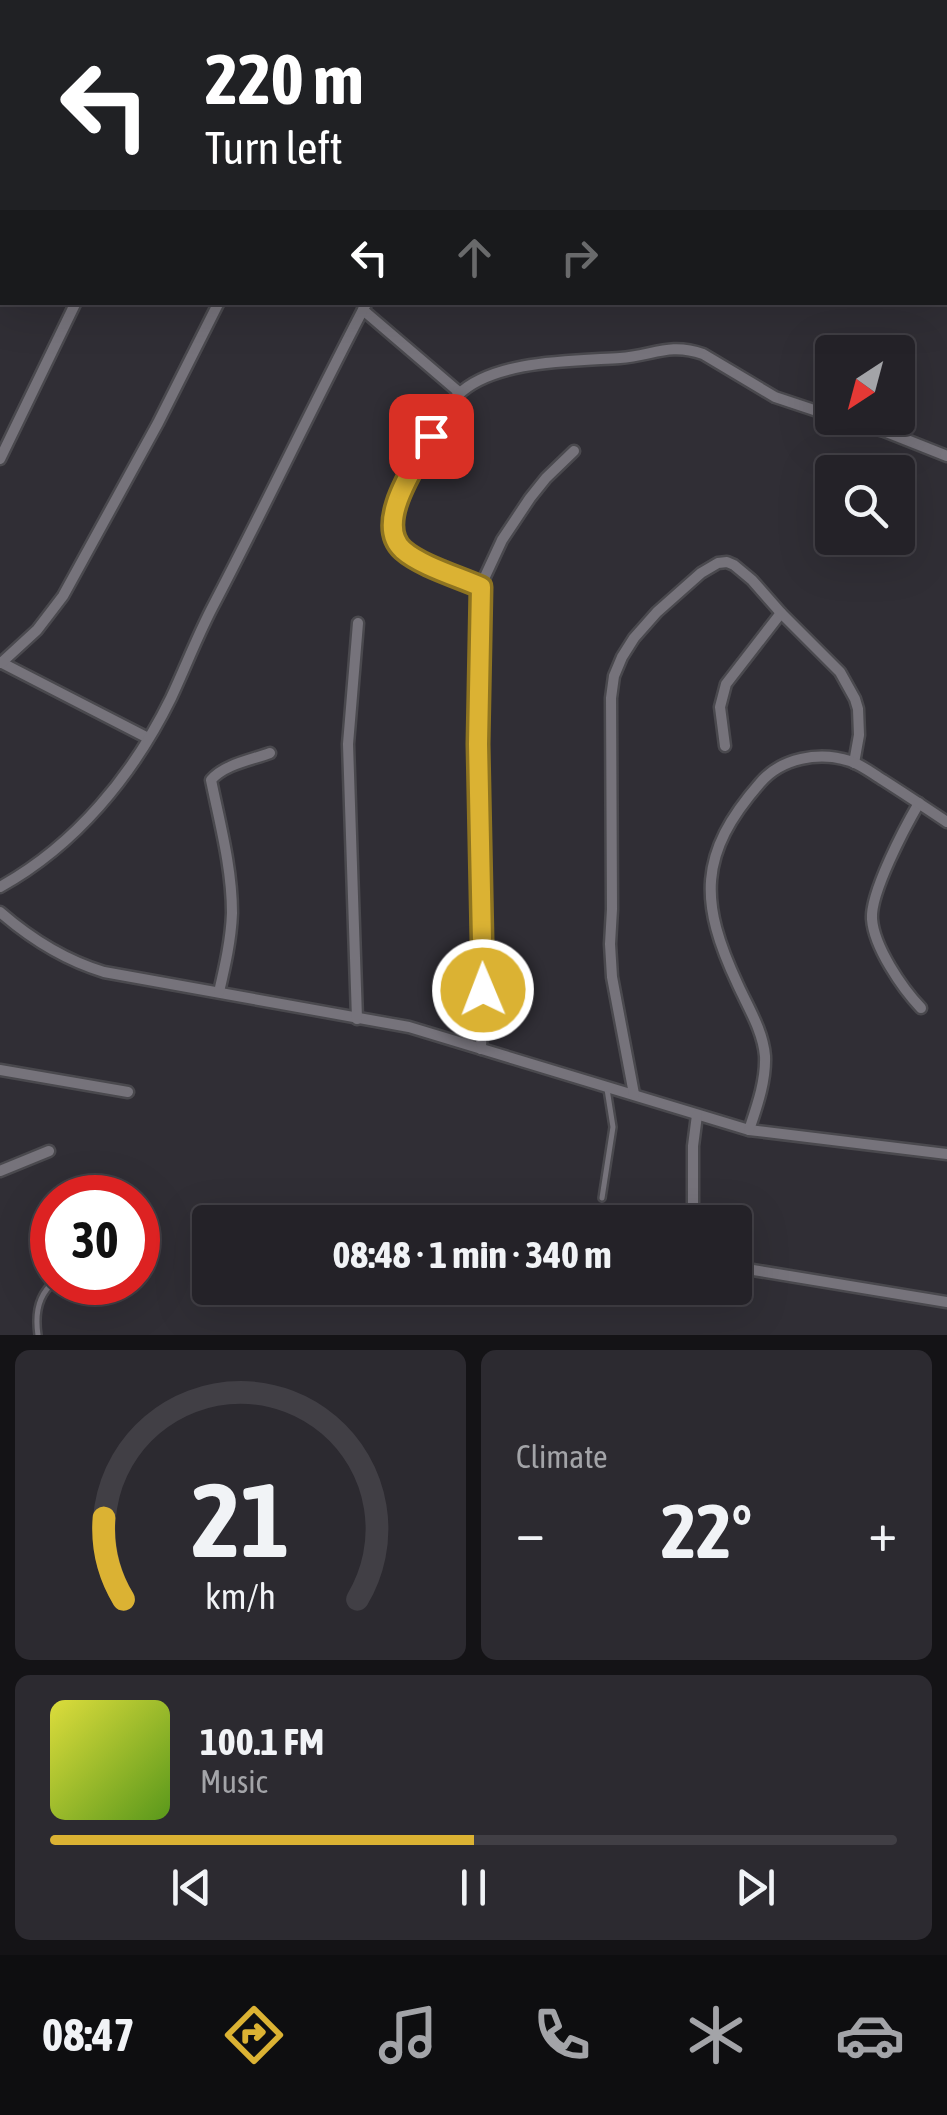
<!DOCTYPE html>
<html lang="en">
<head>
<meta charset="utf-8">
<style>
  body { margin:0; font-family:"Asap Condensed",sans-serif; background:#2c2a30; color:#f1f3f6; height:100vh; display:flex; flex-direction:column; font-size:38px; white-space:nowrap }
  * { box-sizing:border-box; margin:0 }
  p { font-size:32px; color:#a3a4a8 }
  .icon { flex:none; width:55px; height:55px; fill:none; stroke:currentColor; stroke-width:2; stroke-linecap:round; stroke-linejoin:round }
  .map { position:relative; height:1335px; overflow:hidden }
  .panel { display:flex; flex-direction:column; gap:15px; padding:15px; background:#141316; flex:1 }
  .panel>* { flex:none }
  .hud { position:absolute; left:0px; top:0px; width:948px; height:305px; box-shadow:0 10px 40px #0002,0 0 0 2px #413f45; background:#202124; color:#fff; overflow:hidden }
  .needle { width:65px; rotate:216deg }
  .controls { position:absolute; left:815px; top:335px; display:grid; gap:20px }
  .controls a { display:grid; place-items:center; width:100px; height:100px; border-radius:10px; background:#242228; box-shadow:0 10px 40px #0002,0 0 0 2px #413f45; font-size:50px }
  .speed { position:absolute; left:30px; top:1175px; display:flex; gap:20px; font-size:50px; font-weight:700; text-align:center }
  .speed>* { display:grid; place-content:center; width:130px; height:130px; border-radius:50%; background:#242228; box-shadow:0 10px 40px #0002,0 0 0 2px #413f45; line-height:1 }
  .speed .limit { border:15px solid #d22; background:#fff; color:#111 }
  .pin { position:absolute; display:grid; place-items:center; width:85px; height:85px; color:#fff; margin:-42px; border-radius:20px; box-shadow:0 5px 15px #0006 }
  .me { position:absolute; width:110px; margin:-55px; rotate:359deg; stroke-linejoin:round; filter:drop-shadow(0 0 8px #0008) }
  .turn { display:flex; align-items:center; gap:35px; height:210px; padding:0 40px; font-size:45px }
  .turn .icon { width:130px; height:130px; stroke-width:2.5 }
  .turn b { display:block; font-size:70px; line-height:85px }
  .lanes { display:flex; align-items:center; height:95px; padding:0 40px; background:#0003; justify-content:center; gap:50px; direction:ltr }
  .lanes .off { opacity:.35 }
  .big { font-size:75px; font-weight:700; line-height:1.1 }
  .panel .widget { flex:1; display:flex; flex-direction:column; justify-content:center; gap:15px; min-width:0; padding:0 35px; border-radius:15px; background:#2c2a30 }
  .panel .dial { align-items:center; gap:0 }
  .dial svg { height:260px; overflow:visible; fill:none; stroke:#413f45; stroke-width:7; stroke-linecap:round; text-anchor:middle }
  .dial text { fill:#f1f3f6; stroke:none }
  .song { display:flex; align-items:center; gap:30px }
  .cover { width:120px; height:120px; border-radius:15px; background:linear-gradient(135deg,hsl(60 70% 55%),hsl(90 70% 35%)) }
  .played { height:10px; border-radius:5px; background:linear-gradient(90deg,#dbb233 50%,#413f45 50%) }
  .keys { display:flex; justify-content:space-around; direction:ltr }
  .heat { display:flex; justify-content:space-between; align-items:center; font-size:55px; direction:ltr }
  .panel .tiles { flex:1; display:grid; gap:15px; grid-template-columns:1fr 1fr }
  .widget:last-child { grid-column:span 2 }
  .trip { position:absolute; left:192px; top:1205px; width:560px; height:100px; border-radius:10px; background:#242228; box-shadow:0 10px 40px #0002,0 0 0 2px #413f45; font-weight:700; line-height:100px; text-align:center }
  .menu { display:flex; height:160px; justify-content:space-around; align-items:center; background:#0e0e10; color:#a3a4a8 }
  .menu .icon { width:70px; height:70px }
  .menu .current { color:#dbb233 }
  .menu b { font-size:45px; color:#f1f3f6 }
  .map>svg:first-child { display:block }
</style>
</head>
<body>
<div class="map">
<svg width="947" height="1335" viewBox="0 0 947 1335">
  <rect width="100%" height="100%" fill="#302e35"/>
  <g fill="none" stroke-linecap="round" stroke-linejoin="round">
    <g stroke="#4a494e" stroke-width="10">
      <g id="lane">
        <polyline points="602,1198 613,1127 607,1089"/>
        <path d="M38,1335C35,1315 38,1295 54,1282"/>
      </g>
    </g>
    <g stroke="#4a494e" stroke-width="15">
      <g id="street">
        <polyline points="263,0 268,2"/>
        <polyline points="744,0 746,2"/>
        <polyline points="832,0 835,2"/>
        <polyline points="86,2 87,0"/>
        <polyline points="231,2 233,0"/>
        <polyline points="601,2 602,0"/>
        <polyline points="0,173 2,168"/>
        <polyline points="945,197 947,198"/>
        <polyline points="0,262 2,263"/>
        <polyline points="363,310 460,393"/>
        <polyline points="836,418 884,431 947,456"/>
        <polyline points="0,459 76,302"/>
        <path d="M481,587C462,579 410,561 399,546C385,525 397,500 407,481C420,456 439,413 458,395C493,360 573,361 620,358C652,356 669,342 703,354L775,397L832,416"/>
        <polyline points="0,662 148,738"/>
        <polyline points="1,663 37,630 63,596 158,423 219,302"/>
        <polyline points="725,746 720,707 726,684 781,613"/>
        <path d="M919,803C905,827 870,893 872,919C874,947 902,988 921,1008"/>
        <path d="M0,887C76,845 133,775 171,698C185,668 197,637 212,608C265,507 314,403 367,302"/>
        <path d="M0,912C31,939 64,960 104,972L409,1027L749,1130L947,1154"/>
        <path d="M219,992C225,966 231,940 232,913C232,868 220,824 211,780C225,764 251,760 270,753"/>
        <polyline points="357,1019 348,744 358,623"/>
        <polyline points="481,1049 483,990 478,683 482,583 502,540 530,498 546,478 574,451"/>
        <polyline points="0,1070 128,1092"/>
        <polyline points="634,1094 612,977 610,944 612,909 611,698 614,676 622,657 634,638 657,612 701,573 718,563 727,562 734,565 752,580 781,613 840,672 855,699 858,709 859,735 854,763"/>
        <path d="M749,1130C757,1106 766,1081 765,1056C763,1031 748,1007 738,985C699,902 698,854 760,783C781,758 819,751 850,761C862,765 873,774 883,780C905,794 926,808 947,822"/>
        <polyline points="0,1171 49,1151"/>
        <polyline points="693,1222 693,1146 697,1115"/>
        <polyline points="735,1267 947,1302"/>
      </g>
    </g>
    <use href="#lane" stroke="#76737b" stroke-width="5"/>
    <use href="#street" stroke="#76737b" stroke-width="10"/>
  </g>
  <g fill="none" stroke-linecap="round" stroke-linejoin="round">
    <g stroke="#8e7421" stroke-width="25">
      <path id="route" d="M431,436C417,463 373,523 403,550C421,566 459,577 481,587L478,744L483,990"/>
    </g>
    <use href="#route" stroke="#dbb233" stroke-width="18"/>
  </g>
</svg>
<div class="controls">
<a><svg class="needle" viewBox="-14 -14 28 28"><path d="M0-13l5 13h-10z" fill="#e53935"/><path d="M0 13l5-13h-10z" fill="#a3a4a8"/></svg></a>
<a><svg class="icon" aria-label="search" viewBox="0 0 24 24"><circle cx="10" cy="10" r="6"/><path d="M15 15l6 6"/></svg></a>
</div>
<div class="speed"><div class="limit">30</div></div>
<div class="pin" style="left:431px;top:436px;background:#d93025"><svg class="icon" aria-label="arrive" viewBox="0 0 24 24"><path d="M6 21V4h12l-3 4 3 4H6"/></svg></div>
<svg class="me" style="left:483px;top:990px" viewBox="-20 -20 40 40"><circle r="17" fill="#dbb233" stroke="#fff" stroke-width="3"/><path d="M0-11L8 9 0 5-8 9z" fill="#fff"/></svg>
<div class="trip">08:48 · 1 min · 340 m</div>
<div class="hud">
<div class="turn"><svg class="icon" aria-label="left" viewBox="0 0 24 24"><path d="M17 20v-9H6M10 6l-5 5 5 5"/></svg><div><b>220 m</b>Turn left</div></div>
<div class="lanes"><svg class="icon" aria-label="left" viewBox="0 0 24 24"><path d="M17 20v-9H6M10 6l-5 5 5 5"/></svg><svg class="icon off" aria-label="ahead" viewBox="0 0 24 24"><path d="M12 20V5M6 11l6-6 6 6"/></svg><svg class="icon off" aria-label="right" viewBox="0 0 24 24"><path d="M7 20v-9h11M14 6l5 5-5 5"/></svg></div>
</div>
</div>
<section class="panel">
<div class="tiles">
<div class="widget dial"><svg viewBox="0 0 100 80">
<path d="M14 69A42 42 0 1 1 86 69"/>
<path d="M14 69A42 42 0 0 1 8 44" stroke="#dbb233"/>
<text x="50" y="56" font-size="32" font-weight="700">21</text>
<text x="50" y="72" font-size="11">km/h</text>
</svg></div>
<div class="widget"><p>Climate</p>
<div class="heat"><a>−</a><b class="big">22°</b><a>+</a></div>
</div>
<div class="widget">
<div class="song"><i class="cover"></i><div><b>100.1 FM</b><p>Music</p></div></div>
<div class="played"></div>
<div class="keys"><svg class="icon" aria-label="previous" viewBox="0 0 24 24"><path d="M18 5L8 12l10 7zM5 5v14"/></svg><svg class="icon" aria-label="pause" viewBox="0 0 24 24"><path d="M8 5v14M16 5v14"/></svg><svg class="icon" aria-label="next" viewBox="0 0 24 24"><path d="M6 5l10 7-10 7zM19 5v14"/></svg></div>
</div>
</div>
</section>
<nav class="menu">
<b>08:47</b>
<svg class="icon current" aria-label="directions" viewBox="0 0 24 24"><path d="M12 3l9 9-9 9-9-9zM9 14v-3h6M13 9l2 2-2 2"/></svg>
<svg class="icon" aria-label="music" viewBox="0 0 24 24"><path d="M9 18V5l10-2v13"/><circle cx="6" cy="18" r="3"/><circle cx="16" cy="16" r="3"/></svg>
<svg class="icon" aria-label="phone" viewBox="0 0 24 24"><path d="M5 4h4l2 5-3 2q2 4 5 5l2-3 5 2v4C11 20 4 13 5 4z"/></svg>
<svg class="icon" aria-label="climate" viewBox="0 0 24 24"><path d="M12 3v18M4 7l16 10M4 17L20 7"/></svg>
<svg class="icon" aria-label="car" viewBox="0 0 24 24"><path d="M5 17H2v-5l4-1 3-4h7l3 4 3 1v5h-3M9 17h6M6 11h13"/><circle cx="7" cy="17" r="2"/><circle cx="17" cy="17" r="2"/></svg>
</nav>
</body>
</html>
